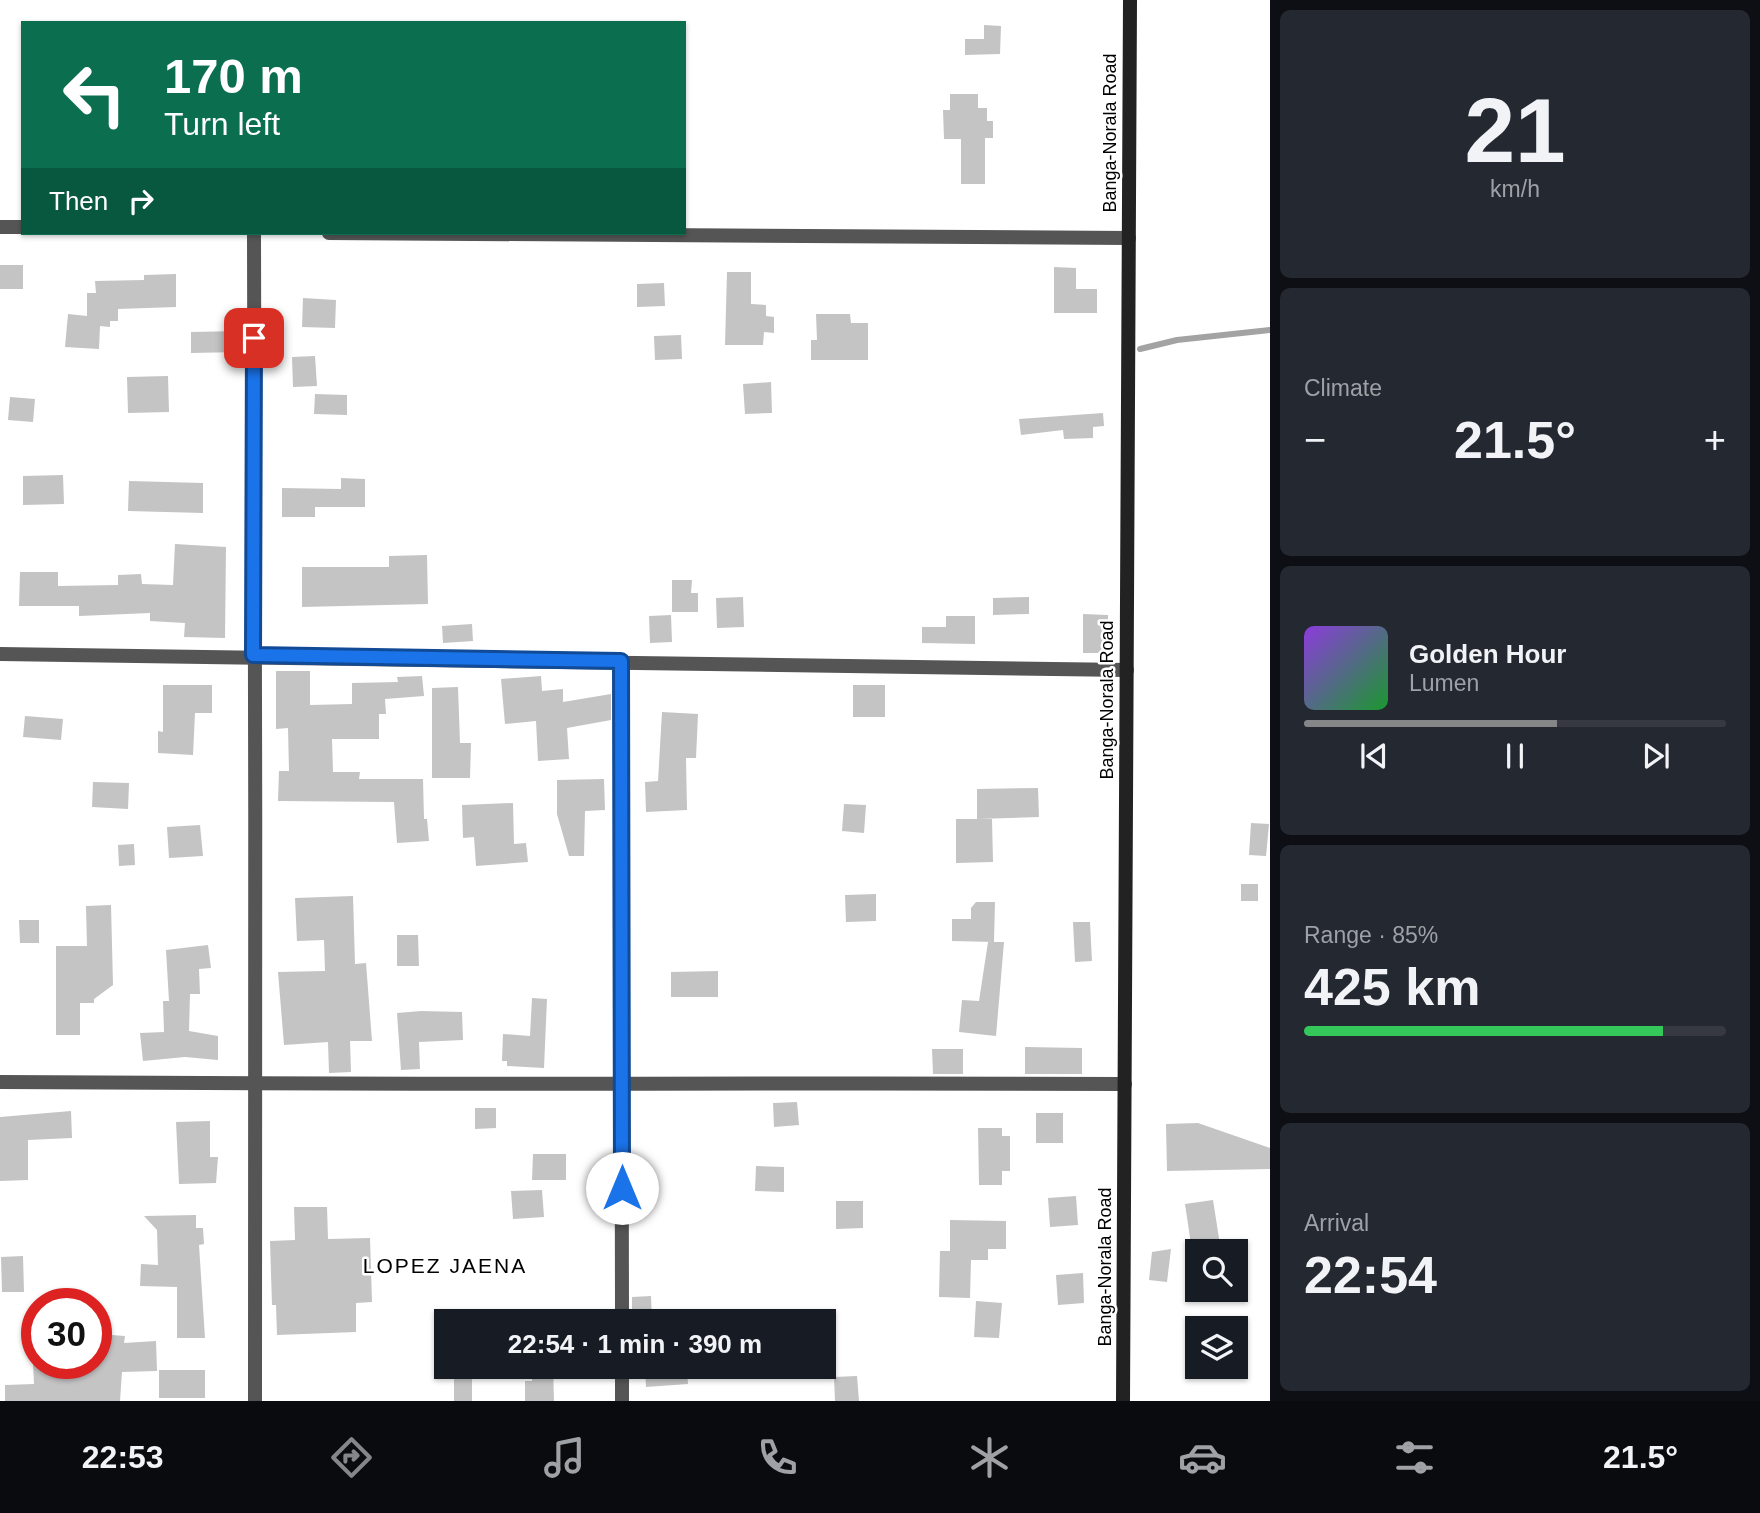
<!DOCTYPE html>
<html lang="en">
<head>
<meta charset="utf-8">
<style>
  body { margin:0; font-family:Helvetica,sans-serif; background:#242831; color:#f1f3f6; height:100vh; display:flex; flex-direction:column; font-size:26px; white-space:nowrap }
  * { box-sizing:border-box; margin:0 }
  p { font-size:23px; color:#9ea1a6 }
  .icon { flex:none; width:38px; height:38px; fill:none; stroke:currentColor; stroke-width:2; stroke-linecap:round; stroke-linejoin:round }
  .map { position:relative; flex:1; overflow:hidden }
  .sheet { display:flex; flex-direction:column; gap:10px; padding:10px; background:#0d0f14; width:490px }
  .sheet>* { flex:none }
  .banner { position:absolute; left:21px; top:21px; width:665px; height:214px; border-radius:0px; box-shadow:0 2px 5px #0004; background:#0b6e4f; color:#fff; overflow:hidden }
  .tools { position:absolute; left:1185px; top:1239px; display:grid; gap:14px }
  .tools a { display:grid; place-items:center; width:63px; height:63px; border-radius:0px; background:#171b24; box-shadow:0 2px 5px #0004; font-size:35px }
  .speed { position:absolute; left:21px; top:1288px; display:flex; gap:14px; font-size:35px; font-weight:700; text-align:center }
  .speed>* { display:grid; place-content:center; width:91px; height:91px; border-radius:50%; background:#171b24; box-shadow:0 2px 5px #0004; line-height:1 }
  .speed .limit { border:10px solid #d22; background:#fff; color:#111 }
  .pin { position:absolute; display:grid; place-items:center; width:60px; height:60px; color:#fff; margin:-30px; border-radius:14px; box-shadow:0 4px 10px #0006 }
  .me { position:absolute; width:77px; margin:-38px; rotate:0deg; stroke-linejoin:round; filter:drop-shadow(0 0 5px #0008) }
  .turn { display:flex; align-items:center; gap:24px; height:147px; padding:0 28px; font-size:32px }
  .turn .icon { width:91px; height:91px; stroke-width:2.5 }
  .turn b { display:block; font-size:49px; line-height:60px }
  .then { display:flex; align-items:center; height:66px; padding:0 28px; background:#0003; gap:14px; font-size:26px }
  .big { font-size:52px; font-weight:700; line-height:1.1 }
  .sheet .widget { flex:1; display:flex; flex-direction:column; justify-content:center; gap:10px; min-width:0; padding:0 24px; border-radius:10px; background:#242831 }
  .sheet .dial { align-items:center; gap:0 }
  .dial b { font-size:91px; line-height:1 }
  .song { display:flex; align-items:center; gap:21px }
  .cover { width:84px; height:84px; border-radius:10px; background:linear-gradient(135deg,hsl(270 70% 55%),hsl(130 70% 35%)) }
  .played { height:7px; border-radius:4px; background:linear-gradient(90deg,#858687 60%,#363941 60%) }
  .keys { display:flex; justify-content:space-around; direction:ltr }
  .heat { display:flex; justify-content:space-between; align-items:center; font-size:38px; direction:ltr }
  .charge { height:10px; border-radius:5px; background:linear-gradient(90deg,#34c759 85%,#363941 0) }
  .trip { position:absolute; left:434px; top:1309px; width:402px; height:70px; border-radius:0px; background:#171b24; box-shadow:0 2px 5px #0004; font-weight:700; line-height:70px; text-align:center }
  .dock { display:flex; height:112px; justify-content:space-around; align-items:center; background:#090b0e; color:#9ea1a6 }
  .dock .icon { width:49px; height:49px }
  .dock .current { color:#858687 }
  .dock b { font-size:32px; color:#f1f3f6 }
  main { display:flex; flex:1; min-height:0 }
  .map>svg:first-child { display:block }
</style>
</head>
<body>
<main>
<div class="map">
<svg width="1270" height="1401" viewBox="0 0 1270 1401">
  <rect width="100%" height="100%" fill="#fff"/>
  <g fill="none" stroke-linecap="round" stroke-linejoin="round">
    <polyline stroke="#a3a3a3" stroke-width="6" points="1140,349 1177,340 1270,330"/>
  </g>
  <g fill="#c4c4c4">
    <polygon points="984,25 1001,26 1000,54 965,55 965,39 984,39"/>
    <polygon points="950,94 978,94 978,108 987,108 987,121 993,121 993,138 985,138 985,184 961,184 961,139 944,139 943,110 950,110"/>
    <rect x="0" y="265" width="23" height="24"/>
    <polygon points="1054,267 1076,268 1076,289 1097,289 1097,313 1054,313"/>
    <polygon points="727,272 751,272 751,304 766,305 766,316 774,317 774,333 764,332 763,345 725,345"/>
    <polygon points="176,274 176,307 118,309 118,321 110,321 110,327 100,326 99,349 65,347 68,314 87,316 87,293 96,293 95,281 144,280 144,275"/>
    <polygon points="664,283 665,306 637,307 637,284"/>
    <polygon points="303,298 336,300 335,328 302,327"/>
    <polygon points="816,314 850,314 851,323 868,323 868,360 811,360 811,340 817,340"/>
    <polygon points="240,331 240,352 191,353 191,332"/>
    <polygon points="681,335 682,359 655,360 654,336"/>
    <polygon points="315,356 317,386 293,387 292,357"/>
    <polygon points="168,376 169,412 128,413 127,377"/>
    <polygon points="771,382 772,413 745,414 743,384"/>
    <polygon points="315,394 347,395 347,415 314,414"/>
    <polygon points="10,397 35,399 33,422 8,420"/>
    <polygon points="1103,413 1104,426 1093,427 1093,438 1064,439 1063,430 1021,435 1019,419"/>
    <polygon points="63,475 64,504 23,505 23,476"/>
    <polygon points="341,478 365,479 365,507 315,507 315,517 282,517 282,488 341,489"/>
    <polygon points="129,481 203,483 203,513 128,511"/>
    <polygon points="175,544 226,547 225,638 184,637 185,623 150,621 150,613 79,616 79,606 19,606 20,572 58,572 58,586 118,585 118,575 141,574 142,584 173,585"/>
    <polygon points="427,555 428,604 302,607 302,567 389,567 389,556"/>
    <polygon points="672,580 692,580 691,593 698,593 698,612 672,612"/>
    <polygon points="743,597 744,627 717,628 716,598"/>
    <polygon points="1029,597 1029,614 993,615 993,598"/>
    <polygon points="1083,614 1108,615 1108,653 1083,653"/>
    <polygon points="671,615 672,642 650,643 649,616"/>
    <polygon points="946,616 975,616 975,644 922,643 922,627 946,627"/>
    <polygon points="472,624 473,641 443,643 442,626"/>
    <polygon points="276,671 310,671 310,705 352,704 352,683 398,682 397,677 422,676 424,696 385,699 386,714 379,714 379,739 332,739 333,772 360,772 359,779 423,779 424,819 427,819 429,841 397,843 394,802 278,801 279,771 289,771 288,728 276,729"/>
    <polygon points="541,676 542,691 563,689 563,702 611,694 611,720 567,728 569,759 538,761 536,721 505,724 501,679"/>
    <polygon points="163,685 212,685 212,713 195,713 193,755 158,753 158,731 163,732"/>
    <rect x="853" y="685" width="32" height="32"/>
    <polygon points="458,687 460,743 471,743 470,778 432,778 432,688"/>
    <polygon points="662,712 698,714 696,758 686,758 687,810 646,812 645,782 658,781"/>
    <polygon points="25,716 63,719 61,740 23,737"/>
    <polygon points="604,779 605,810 585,811 584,856 569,856 557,814 557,780"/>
    <polygon points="93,782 129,783 128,809 92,807"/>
    <polygon points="1038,788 1039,817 977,819 977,789"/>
    <polygon points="513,803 514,844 526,843 528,862 476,866 474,837 463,838 462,805"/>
    <polygon points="844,804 866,805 864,833 842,831"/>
    <polygon points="956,819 992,819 993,862 956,863"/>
    <polygon points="1251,823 1269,824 1266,856 1249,855"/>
    <polygon points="200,825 203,856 169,858 167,827"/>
    <polygon points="134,844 135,865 119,866 118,845"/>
    <rect x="1241" y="884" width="17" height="17"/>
    <polygon points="876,894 876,921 846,922 845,895"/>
    <polygon points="353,896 355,964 366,963 372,1041 350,1041 351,1072 329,1073 328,1042 284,1045 278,972 325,971 324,940 297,941 295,898"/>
    <polygon points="976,902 995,902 994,942 952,941 952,919 971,919 971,908"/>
    <polygon points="111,905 113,985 94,999 94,1003 80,1003 80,1035 56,1035 56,946 87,946 86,906"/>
    <polygon points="19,920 39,920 39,943 20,943"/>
    <polygon points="1073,922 1090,922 1092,961 1075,962"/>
    <polygon points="397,935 418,935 419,966 397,966"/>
    <polygon points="988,942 1004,942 996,1036 959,1032 962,1000 979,1001"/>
    <polygon points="208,945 211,968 199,969 200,994 190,994 189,1031 218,1036 218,1060 185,1057 143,1061 140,1033 164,1032 163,1001 169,1001 166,950"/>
    <polygon points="718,971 718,997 671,997 671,972"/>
    <polygon points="532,998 547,999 544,1068 507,1066 507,1061 502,1061 503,1034 530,1036"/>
    <polygon points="421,1011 462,1012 463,1040 419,1042 420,1069 401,1070 397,1013"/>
    <polygon points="1025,1047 1082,1048 1082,1074 1025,1074"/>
    <polygon points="932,1049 963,1049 963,1074 933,1074"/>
    <polygon points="797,1102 799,1125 774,1127 773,1103"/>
    <polygon points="475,1108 496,1108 496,1128 475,1129"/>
    <polygon points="71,1111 72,1138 28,1140 28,1180 0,1181 0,1117"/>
    <rect x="1036" y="1113" width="27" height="30"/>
    <polygon points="210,1121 210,1157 218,1157 216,1183 179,1184 176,1122"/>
    <polygon points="1198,1123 1270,1148 1270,1169 1167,1171 1166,1124"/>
    <polygon points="978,1128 1002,1128 1002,1136 1010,1136 1010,1171 1002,1171 1002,1185 979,1185"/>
    <polygon points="533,1154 566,1154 566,1180 532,1180"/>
    <polygon points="756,1166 784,1167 784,1192 755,1191"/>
    <polygon points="542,1190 544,1217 513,1219 511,1191"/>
    <polygon points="1076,1196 1078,1225 1050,1227 1048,1198"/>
    <polygon points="1213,1200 1221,1251 1192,1251 1185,1204"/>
    <polygon points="836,1201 863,1201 863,1228 836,1229"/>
    <polygon points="294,1207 327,1207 328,1239 370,1238 372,1302 356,1303 356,1332 277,1335 276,1305 272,1305 270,1241 295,1240"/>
    <polygon points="196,1215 196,1228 203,1228 204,1244 199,1245 205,1338 177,1338 177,1287 140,1286 141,1264 158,1265 157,1230 144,1216"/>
    <polygon points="950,1220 1006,1221 1006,1249 988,1249 988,1260 971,1260 970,1298 939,1297 940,1251 950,1251"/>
    <polygon points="1171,1249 1167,1282 1149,1280 1152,1252"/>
    <polygon points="23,1256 24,1292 2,1292 1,1257"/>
    <polygon points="1083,1273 1084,1303 1058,1305 1056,1275"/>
    <polygon points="651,1296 652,1321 632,1321 632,1297"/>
    <polygon points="976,1301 1002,1303 999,1338 974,1337"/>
    <polygon points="99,1334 125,1336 124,1343 156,1341 157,1371 122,1372 120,1401 5,1401 5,1385 34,1384 33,1363 97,1363"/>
    <polygon points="532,1367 553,1367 554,1401 525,1401 525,1381 532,1381"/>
    <polygon points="645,1367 687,1367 688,1384 646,1387"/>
    <rect x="454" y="1368" width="18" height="33"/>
    <rect x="159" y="1370" width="46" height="28"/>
    <polygon points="857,1376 859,1401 835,1401 834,1377"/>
  </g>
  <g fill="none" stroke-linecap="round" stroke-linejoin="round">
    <g stroke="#555" stroke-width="14">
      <polyline points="0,227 23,227"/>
      <path d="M254,233C253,622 258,1012 255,1401"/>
      <polyline points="329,233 1129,238"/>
      <polyline points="0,654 1127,670"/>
      <polyline points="621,661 622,1321"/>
      <path d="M0,1082C375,1086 750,1082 1125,1084"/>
      <polyline points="622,1367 622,1401"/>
    </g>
    <polyline stroke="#222" stroke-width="14" points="1123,1401 1130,0"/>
  </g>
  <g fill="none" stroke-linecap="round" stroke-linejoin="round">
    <g stroke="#114b97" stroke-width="18">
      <polyline id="route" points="254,338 253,655 621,661 622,1188"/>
    </g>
    <use href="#route" stroke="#1a73e8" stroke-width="12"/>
  </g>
  <g text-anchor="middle" stroke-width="5" stroke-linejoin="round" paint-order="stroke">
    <g font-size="18" fill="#000" stroke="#fff">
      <text transform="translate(1110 133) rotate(-90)" y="6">Banga-Norala Road</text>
      <text transform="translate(1107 700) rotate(-90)" y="6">Banga-Norala Road</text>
      <text transform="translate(1105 1267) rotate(-90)" y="6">Banga-Norala Road</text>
    </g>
    <g font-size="21" letter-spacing="2" fill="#000" stroke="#fff">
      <text x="445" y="1273">LOPEZ JAENA</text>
    </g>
  </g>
</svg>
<div class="tools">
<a><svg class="icon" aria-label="search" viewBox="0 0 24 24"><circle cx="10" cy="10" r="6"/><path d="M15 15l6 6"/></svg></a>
<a><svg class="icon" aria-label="layers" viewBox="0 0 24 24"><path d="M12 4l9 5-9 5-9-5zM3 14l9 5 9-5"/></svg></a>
</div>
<div class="speed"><div class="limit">30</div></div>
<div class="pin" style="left:254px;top:338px;background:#d93025"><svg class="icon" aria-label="arrive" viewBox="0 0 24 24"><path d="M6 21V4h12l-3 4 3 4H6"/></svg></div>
<svg class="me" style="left:622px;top:1188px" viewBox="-20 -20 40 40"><circle r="19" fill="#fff"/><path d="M0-13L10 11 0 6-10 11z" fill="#1a73e8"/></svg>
<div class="trip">22:54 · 1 min · 390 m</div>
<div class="banner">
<div class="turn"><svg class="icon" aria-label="left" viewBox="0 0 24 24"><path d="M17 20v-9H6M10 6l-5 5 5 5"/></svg><div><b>170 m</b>Turn left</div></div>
<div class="then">Then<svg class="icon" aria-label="right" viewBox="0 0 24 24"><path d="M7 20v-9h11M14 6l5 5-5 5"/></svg></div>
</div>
</div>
<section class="sheet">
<div class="widget dial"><b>21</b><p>km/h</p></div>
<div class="widget"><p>Climate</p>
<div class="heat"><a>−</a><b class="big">21.5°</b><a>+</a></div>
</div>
<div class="widget">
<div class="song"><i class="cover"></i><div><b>Golden Hour</b><p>Lumen</p></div></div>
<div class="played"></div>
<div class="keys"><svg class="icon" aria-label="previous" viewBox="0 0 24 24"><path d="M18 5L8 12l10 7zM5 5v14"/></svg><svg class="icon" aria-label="pause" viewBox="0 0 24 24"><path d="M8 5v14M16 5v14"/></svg><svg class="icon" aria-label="next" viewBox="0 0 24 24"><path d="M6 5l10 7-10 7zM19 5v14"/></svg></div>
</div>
<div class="widget"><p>Range · 85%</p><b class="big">425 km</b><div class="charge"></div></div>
<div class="widget"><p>Arrival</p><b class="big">22:54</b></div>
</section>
</main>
<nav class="dock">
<b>22:53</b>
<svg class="icon current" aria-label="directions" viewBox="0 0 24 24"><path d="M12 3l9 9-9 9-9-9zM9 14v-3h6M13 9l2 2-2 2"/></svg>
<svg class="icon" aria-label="music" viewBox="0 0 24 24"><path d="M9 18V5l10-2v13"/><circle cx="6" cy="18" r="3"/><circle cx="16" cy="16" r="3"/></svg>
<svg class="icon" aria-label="phone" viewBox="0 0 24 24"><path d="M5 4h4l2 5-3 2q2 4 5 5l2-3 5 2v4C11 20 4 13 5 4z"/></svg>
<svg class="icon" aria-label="climate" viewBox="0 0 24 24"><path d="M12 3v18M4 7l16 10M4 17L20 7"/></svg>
<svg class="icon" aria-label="car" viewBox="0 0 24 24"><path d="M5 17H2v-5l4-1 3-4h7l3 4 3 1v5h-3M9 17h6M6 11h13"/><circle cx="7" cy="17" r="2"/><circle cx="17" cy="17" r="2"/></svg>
<svg class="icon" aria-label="filters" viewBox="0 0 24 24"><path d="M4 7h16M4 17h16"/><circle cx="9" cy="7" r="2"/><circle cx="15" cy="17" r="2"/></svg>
<b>21.5°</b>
</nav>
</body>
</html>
